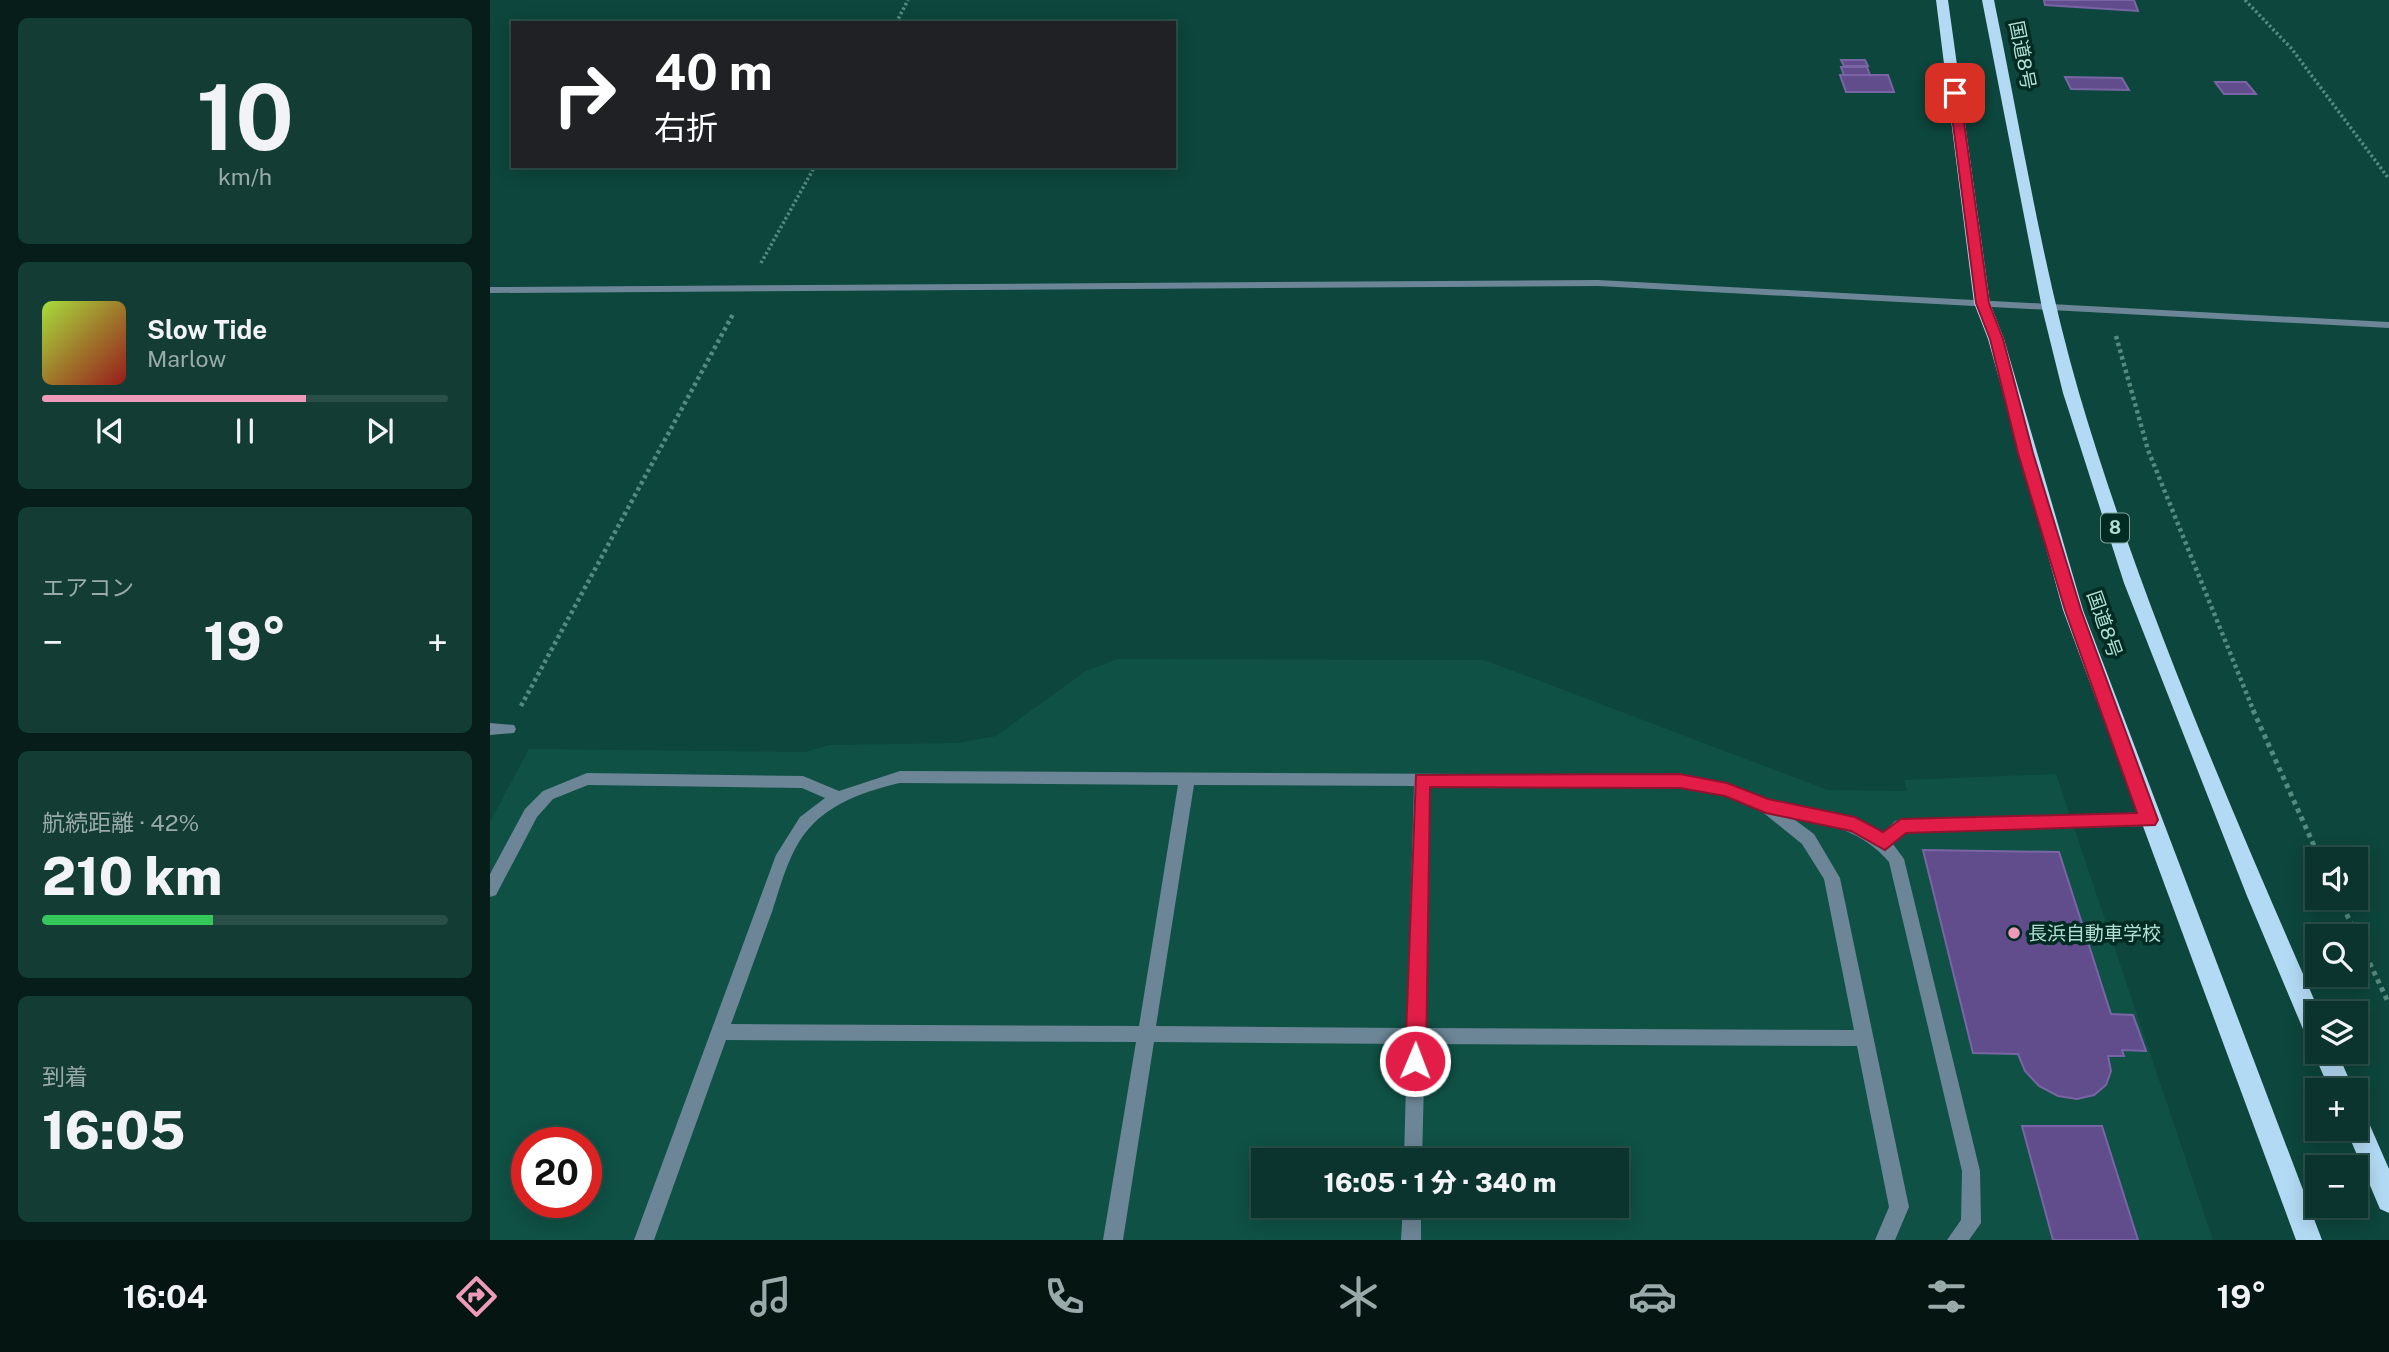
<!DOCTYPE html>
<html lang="ja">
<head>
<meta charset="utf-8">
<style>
  body { margin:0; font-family:"Public Sans","Noto Sans JP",sans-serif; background:#133c35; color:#f1f3f6; height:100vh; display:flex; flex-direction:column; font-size:26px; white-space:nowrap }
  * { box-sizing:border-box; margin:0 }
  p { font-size:23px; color:#9aa }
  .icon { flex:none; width:38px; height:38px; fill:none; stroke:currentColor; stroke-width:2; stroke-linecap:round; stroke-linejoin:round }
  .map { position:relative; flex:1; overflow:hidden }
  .drawer { display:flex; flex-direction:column; gap:18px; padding:18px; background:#061d19; width:490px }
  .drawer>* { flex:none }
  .top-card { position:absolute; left:21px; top:21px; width:665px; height:147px; border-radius:0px; box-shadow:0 4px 18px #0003,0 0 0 2px #2a4f49; background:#202124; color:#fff; overflow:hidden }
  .buttons { position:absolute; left:1815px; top:847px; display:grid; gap:14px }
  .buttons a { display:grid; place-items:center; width:63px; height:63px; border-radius:0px; background:#0a342d; box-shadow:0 4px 18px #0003,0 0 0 2px #2a4f49; font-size:35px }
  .speed { position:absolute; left:21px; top:1127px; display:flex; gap:14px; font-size:35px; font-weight:700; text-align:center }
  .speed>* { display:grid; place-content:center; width:91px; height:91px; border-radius:50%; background:#0a342d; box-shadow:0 4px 18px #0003,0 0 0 2px #2a4f49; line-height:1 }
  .speed .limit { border:10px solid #d22; background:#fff; color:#111 }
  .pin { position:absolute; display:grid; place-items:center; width:60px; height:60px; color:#fff; margin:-30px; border-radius:14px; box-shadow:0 4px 10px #0006 }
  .me { position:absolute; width:77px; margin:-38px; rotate:1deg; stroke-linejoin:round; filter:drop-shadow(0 0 5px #0008) }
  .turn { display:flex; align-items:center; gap:24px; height:147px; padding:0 28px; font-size:32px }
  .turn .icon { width:91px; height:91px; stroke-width:2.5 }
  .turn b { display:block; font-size:49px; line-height:60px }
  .big { font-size:52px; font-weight:800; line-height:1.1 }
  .drawer .card { flex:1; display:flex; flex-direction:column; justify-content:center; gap:10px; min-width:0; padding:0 24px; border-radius:10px; background:#133c35 }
  .drawer .dial { align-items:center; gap:0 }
  .dial b { font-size:91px; line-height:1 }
  .song { display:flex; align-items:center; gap:21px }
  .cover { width:84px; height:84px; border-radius:10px; background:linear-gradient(135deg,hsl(80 70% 55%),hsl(0 70% 35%)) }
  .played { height:7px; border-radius:4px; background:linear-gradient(90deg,#ef9ab8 65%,#2a4f49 65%) }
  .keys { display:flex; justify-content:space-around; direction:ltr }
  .heat { display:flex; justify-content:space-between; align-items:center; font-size:38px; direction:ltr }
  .charge { height:10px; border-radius:5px; background:linear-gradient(90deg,#34c759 42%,#2a4f49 0) }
  .trip { position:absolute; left:761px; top:1148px; width:378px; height:70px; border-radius:0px; background:#0a342d; box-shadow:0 4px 18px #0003,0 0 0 2px #2a4f49; font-weight:800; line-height:70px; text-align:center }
  .tab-bar { display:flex; height:112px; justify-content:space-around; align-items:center; background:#041512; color:#9aa }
  .tab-bar .icon { width:49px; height:49px }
  .tab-bar .on { color:#ef9ab8 }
  .tab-bar b { font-size:32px; color:#f1f3f6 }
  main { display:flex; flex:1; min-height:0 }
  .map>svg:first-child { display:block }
</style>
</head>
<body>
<main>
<section class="drawer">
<div class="card dial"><b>10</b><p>km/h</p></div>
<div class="card">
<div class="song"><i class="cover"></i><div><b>Slow Tide</b><p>Marlow</p></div></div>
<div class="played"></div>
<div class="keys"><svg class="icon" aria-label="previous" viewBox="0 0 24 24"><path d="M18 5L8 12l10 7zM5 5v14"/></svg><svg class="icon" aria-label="pause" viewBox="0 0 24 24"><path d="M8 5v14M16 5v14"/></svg><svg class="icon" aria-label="next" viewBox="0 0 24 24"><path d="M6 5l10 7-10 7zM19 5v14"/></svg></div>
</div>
<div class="card"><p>エアコン</p>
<div class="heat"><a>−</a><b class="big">19°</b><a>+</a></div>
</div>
<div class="card"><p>航続距離 · 42%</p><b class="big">210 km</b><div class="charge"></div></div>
<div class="card"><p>到着</p><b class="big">16:05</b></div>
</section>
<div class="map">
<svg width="1899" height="1240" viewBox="0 0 1899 1240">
  <rect width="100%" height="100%" fill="#0d463c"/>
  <path fill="#0f5145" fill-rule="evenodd" d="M627,659L994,660L1338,790L1417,791L1414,780L1566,774L1723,1240H0V822L39,749L315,752L339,745L467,743L506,736L596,671ZM37,1143H96V1202H37ZM774,1160H1127V1206H774Z"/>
  <g fill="#614d8b" stroke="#7965a5" stroke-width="2">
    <polygon points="1554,0 1644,0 1648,11 1555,5"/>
    <polygon points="1351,60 1375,60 1378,66 1354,66"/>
    <polygon points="1351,67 1377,67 1380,75 1354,75"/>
    <polygon points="1350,75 1398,75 1404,92 1356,92"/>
    <polygon points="1575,77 1632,78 1639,90 1581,89"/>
    <polygon points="1725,82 1756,82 1766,94 1734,94"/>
    <polygon points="1433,850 1569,852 1621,1014 1643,1015 1656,1051 1632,1050 1634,1056 1618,1056 1621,1071 1616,1085 1604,1095 1587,1099 1568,1096 1549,1086 1535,1071 1528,1054 1483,1053"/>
    <polygon points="1532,1126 1612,1126 1648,1240 1563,1240"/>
  </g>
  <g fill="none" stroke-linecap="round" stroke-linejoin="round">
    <g stroke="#568a7f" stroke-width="3.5" stroke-dasharray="2.5 2.5" stroke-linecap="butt">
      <polyline points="1755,0 1801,48 1899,179"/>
      <polyline points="406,23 418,0"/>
      <polyline points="271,263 325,166"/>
    </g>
    <g stroke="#568a7f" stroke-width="4.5" stroke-dasharray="3.5 3.5" stroke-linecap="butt">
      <polyline points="1626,336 1658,450 1764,712"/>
      <polyline points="31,706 243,314"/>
    </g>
    <g stroke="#568a7f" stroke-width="5" stroke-dasharray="4.5 4.5" stroke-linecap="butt">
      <polyline points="1763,710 1830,859"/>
      <polyline points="1849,898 1899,1004"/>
    </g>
    <g fill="#6c8697" fill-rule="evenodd">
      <path d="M410,771L1190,775L1237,784L1280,801L1350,815L1372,822L1392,834L1405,821L1411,820L1659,814L1665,815L1667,820L1665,825L1659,826L1415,832L1403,844L1414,859L1490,1171L1491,1223L1479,1240H1457L1471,1220L1472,1171L1399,862C1373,831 1339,824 1301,817L1324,834L1350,878L1419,1207L1405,1240H1385L1399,1207L1367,1046L935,1044L932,1160H914L917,1044L664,1042L633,1240H613L646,1042L236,1040L164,1240H144L286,855L310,817L335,798L312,788L98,785L63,799L47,817L6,895L0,897V874L35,809L53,791L97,773L313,776L349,791ZM410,783L688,785L649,1026L241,1024C255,987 268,949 282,912C292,882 300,847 323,824C346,801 379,790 410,783ZM704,785L924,786L917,1028L666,1026ZM940,786L1190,787L1235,796L1270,810L1312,844L1334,879L1364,1030L935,1028Z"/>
      <polygon points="913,1206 931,1206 931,1240 911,1240"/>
    </g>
    <g fill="#6c8697" fill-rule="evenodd">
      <polygon points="1108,280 1899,322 1899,328 1108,286 0,293 0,287"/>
      <polygon points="0,723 24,725 26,729 24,733 0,735"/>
    </g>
    <g fill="#b3daf4" fill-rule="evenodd">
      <polygon points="1446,0 1458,0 1500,303 1514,339 1593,610 1832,1240 1806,1240 1573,610 1498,339 1484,303"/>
      <path d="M1492,0H1504C1531,131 1552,265 1589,393C1652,606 1742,811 1830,1013H1827V1052H1847L1864,1090H1840L1823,1052L1827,1044L1818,1041L1757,896L1634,583L1573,393L1552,308Z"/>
      <polygon points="1866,1110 1875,1114 1899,1169 1899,1213 1890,1209 1856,1129 1866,1129"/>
    </g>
  </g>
  <polygon fill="#e11d48" stroke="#92132f" stroke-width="2" points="1465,90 1470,93 1499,303 1513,339 1543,453 1591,610 1668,820 1665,825 1416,833 1395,850 1361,831 1276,813 1235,796 1190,788 940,787 936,1061 933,1067 925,1070 918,1067 915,1061 926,775 1190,774 1237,783 1278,799 1365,817 1393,832 1411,819 1647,813 1575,610 1528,453 1500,339 1486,303 1459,93"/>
  <circle fill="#ef9ab8" stroke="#002b23" stroke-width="2.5" cx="1524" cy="933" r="7"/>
  <g text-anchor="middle" stroke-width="7" stroke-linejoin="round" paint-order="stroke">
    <rect fill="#002b23" stroke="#7da99e" stroke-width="2" x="1611" y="513.5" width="28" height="29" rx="5"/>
    <g font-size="18" font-weight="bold" fill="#b2dfd3">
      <text x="1625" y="534">8</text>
    </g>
    <g font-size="19" fill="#b2dfd3" stroke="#002b23">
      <text transform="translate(1533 55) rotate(79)" y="7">国道8号</text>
      <text transform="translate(1615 624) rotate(71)" y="7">国道8号</text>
    </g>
    <g font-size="19" fill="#b2dfd3" stroke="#002b23" text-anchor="start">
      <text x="1538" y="940">長浜自動車学校</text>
    </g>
  </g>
</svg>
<div class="buttons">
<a><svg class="icon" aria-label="sound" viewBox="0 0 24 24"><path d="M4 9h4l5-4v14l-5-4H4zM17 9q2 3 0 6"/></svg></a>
<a><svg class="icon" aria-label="search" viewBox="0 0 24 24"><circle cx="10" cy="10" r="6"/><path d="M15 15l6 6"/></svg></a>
<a><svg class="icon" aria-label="layers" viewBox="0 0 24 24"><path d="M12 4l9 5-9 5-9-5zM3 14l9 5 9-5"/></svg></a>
<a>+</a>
<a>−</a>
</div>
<div class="speed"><div class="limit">20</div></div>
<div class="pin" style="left:1465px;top:93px;background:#d93025"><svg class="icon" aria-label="arrive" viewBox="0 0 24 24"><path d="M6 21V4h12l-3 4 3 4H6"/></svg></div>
<svg class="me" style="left:925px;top:1061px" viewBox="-20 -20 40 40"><circle r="17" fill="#e11d48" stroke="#fff" stroke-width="3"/><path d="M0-11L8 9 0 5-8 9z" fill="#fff"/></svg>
<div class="trip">16:05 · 1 分 · 340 m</div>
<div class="top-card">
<div class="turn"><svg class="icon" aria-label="right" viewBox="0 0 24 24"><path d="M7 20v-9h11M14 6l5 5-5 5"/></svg><div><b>40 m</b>右折</div></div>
</div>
</div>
</main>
<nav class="tab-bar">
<b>16:04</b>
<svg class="icon on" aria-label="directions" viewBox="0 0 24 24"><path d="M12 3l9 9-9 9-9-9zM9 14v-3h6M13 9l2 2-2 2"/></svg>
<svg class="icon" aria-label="music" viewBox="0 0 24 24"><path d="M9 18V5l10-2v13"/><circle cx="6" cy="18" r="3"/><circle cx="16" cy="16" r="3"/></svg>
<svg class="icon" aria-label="phone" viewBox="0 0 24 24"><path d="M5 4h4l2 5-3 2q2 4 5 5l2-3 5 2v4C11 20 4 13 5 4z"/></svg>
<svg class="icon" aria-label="climate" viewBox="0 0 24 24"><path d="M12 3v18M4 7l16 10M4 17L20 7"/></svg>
<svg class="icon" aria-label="car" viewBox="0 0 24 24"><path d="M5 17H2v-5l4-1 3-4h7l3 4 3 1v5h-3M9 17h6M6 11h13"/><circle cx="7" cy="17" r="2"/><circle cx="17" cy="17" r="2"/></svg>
<svg class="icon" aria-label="filters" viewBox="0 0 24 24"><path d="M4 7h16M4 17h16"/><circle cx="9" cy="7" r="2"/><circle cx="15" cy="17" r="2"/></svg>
<b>19°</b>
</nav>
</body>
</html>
